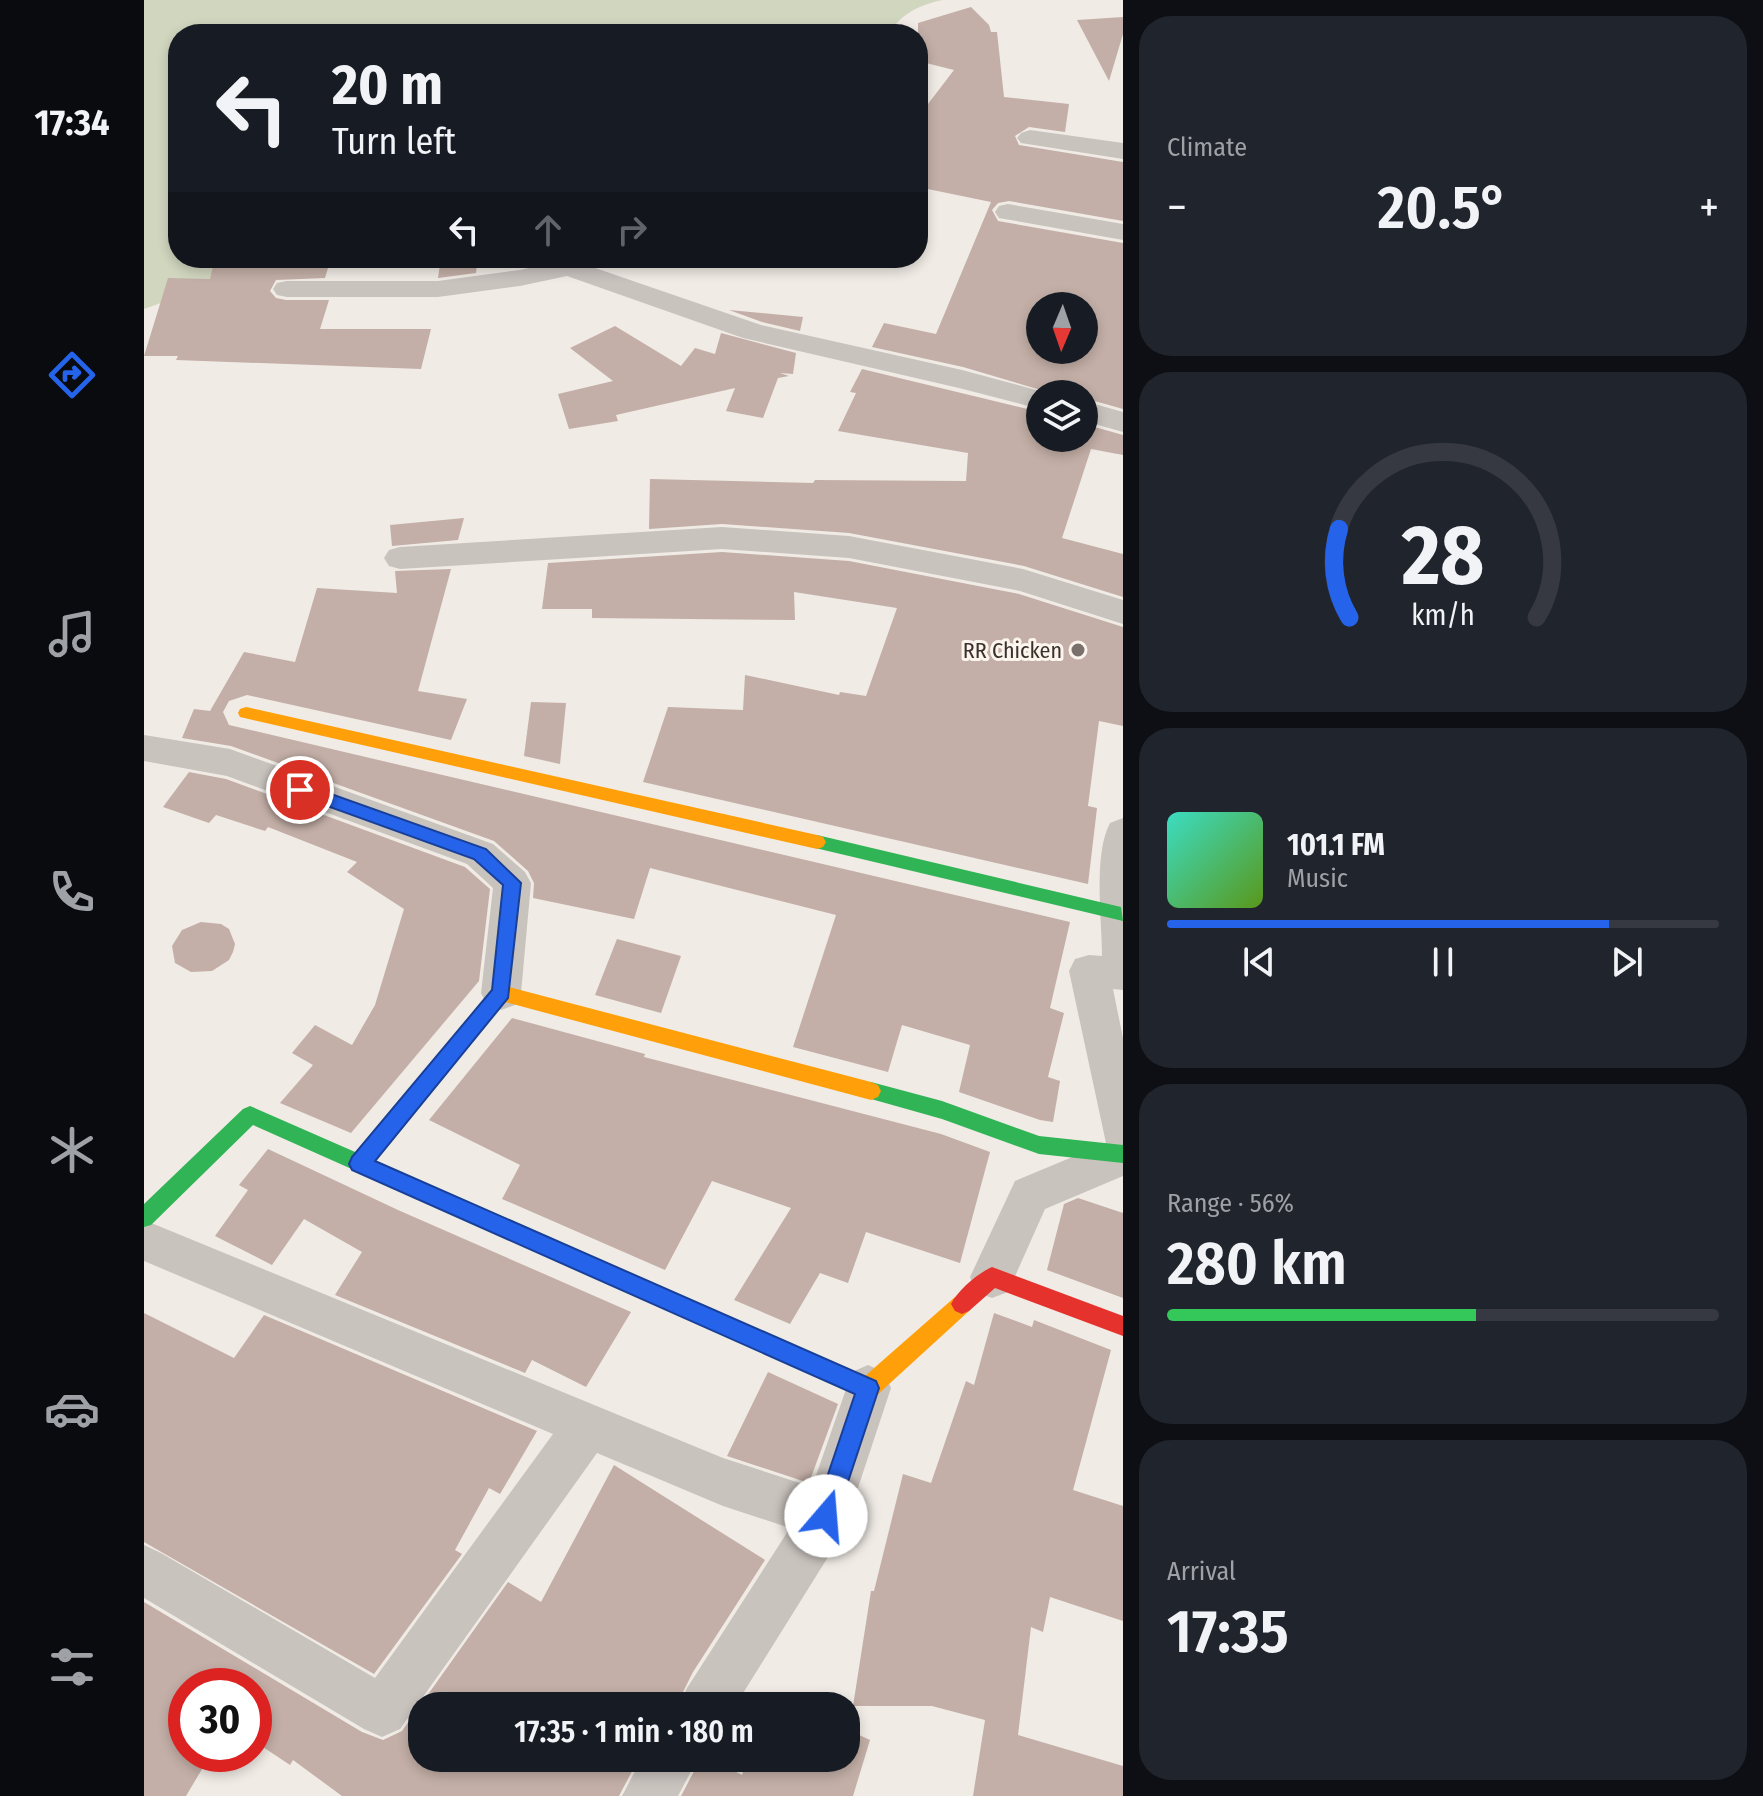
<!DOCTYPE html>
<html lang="en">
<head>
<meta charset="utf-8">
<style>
  body { margin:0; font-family:"Fira Sans Condensed",sans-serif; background:#20242c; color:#f1f3f6; height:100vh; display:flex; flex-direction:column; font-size:30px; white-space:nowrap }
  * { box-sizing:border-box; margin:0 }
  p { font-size:26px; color:#9ea1a6 }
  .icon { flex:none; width:44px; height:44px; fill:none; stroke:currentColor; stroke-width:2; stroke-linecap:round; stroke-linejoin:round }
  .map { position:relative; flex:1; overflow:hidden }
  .sheet { display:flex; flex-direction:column; gap:16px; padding:16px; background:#0d0f14; width:640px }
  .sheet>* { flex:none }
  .top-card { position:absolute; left:24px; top:24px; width:760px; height:244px; border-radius:32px; box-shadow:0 4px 12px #0003; background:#171b24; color:#f1f3f6; overflow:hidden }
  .needle { width:52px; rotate:182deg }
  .tools { position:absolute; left:882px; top:292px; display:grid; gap:16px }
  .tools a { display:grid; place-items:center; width:72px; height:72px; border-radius:50%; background:#171b24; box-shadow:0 4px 12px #0003; font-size:40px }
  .speed { position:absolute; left:24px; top:1668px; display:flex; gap:16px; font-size:40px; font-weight:700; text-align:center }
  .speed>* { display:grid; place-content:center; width:104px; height:104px; border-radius:50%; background:#171b24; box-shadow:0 4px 12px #0003; line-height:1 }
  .speed .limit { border:12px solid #d22; background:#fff; color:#111 }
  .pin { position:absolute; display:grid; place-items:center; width:68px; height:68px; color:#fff; margin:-34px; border:4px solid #fff; border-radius:50%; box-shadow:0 2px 8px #0007 }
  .me { position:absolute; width:88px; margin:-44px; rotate:18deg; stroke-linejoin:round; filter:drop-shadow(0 0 6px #0008) }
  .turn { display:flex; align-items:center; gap:28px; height:168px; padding:0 32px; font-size:36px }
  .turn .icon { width:104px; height:104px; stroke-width:2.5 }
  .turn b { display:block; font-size:56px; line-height:68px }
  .lanes { display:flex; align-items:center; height:76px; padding:0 32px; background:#0003; justify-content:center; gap:40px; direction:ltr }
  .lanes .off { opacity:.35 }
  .big { font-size:60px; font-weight:600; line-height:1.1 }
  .sheet .widget { flex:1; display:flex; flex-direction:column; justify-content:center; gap:12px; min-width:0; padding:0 28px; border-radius:32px; background:#20242c }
  .sheet .dial { align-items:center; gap:0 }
  .dial svg { height:208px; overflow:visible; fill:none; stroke:#363941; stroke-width:7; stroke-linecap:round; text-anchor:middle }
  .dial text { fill:#f1f3f6; stroke:none }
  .song { display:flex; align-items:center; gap:24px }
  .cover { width:96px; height:96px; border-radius:12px; background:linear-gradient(135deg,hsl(170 70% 55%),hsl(90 70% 35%)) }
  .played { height:8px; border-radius:4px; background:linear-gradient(90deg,#2563eb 80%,#363941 80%) }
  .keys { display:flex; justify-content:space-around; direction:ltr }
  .heat { display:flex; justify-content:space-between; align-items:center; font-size:44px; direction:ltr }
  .charge { height:12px; border-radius:6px; background:linear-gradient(90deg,#34c759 56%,#363941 0) }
  .trip { position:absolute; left:264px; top:1692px; width:452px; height:80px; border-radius:32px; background:#171b24; box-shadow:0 4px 12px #0003; font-weight:600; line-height:80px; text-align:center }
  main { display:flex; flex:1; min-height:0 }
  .menu { display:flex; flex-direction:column; width:144px; justify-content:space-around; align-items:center; background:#090b0e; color:#9ea1a6 }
  .menu .icon { width:56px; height:56px }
  .menu .current { color:#2563eb }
  .menu b { font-size:36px; color:#f1f3f6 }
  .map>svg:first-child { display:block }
</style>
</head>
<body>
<main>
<nav class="menu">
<b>17:34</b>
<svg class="icon current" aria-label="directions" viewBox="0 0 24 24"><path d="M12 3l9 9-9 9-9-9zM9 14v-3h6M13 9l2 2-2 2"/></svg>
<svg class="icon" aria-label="music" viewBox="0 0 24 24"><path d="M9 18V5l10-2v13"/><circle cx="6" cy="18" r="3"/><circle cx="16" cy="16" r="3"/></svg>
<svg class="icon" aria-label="phone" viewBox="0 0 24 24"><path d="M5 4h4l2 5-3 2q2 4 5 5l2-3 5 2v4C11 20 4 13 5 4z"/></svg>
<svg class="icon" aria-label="climate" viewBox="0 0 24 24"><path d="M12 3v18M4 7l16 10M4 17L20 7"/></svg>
<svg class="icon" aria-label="car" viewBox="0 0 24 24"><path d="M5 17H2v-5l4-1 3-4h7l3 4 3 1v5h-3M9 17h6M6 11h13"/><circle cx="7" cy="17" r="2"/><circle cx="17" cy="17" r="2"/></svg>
<svg class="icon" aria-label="filters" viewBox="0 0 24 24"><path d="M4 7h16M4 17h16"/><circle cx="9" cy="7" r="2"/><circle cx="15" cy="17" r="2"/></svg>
</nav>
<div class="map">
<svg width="979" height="1796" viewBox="0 0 979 1796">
  <rect width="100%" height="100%" fill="#f0ebe5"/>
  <path fill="#d1d6bf" d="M0,0H799C777,4 756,14 745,34H34V258H144L0,309Z"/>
  <g fill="#c3afa7" fill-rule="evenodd">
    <path d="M827,7L845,25L847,32H853L860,97L925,104L921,132L885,127L871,136L875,145L979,162V221L865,201L854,203L848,210L854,221L979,243V409L940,398V394H910L819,367L728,347L740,323L792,334L847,202L774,187V117L810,70L774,61V23ZM896,306H940V350H896Z"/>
    <polygon points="979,17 979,34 965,81 933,20"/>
    <polygon points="71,258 187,258 181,278 132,280 126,291 132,298 142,300 185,300 176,329 287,329 277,369 32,360 34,356 0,356 24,278 66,279"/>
    <polygon points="297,258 334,258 332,273 294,278"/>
    <polygon points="585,310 659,317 656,331 618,322"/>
    <polygon points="471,326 537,366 551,348 571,354 577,333 652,353 649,374 636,373 645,376 634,378 619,418 582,411 591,388 472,415 474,421 425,429 414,394 469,381 426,348"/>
    <polygon points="718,369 896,412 896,438 940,438 940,424 979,435 979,455 947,449 918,538 979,554 979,597 880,566 705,533 578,524 505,529 506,479 669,483 671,480 822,481 824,453 694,431 712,393 706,392"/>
    <polygon points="320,518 314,540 248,546 246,525"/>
    <polygon points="578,552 705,561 875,594 979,627 979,726 955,721 944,806 953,808 944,884 499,782 524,707 599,710 601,675 695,695 696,692 722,696 753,608 650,592 651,620 448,618 448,609 398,609 404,563"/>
    <polygon points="307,569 274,691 323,699 307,740 103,695 85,701 79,712 85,725 926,922 906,1008 920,1013 904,1077 916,1081 909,1122 896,1120 815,1092 826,1045 758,1025 744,1072 649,1047 692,915 506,868 490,919 389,898 390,883 384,871 350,841 87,746 38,738 50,709 66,711 100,652 151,662 173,588 253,593 251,571"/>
    <polygon points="387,702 422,703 416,764 380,756"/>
    <polygon points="45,772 82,779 321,867 346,889 335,981 207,1133 136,1103 169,1065 148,1053 171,1025 208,1045 231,1005 260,909 203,872 213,862 124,827 121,831 72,815 65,823 19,807"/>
    <polygon points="57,922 77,924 85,929 91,944 89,952 85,960 68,971 47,972 31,963 28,946 38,930"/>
    <polygon points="473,939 537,956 517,1013 451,995"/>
    <polygon points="368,1018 501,1054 500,1057 797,1134 846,1152 816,1263 722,1232 704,1283 676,1273 646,1324 590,1300 647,1208 568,1181 521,1270 358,1199 376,1165 285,1120"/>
    <polygon points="124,1149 254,1210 487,1312 442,1387 388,1360 381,1373 191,1295 218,1252 160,1219 128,1265 71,1236 104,1190 95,1185"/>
    <polygon points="934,1198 979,1213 979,1298 903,1270 920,1204"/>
    <polygon points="0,1313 90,1358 120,1315 393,1431 356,1494 345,1488 311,1550 318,1554 230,1674 0,1542"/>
    <polygon points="850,1313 888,1327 890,1320 967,1350 929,1490 979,1506 979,1621 906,1597 899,1632 887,1627 874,1735 979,1766 979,1796 829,1796 841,1720 788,1706 709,1706 727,1591 730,1591 759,1474 787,1483 822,1381 830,1385"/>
    <polygon points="624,1372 694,1404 665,1483 583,1456"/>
    <polygon points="470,1465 621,1560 549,1672 532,1706 278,1706 278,1758 495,1758 475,1796 198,1796 149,1760 146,1765 110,1741 110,1686 42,1686 42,1754 67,1754 42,1796 0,1796 0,1602 218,1732 239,1740 258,1731 364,1582 397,1602"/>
    <polygon points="702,1729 726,1740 709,1796 537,1796 557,1758 565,1758 598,1775 604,1758 702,1758"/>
  </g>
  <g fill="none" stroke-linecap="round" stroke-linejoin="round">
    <g fill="#c9c3be" fill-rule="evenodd">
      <polygon points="886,130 979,143 979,159 877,143 873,138 877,133"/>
      <polygon points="864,204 979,224 979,240 855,218 851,212 855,206"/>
      <polygon points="425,259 617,325 818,370 907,394 896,394 896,409 815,388 599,338 423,276 376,286 294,297 143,297 133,295 129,289 133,283 143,281 294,281 376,270"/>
      <polygon points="940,401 979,412 979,432 940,421"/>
      <polygon points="578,527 705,536 879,569 979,600 979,624 876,591 705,558 578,549 256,569 245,566 240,558 245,550 256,547"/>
      <polygon points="0,735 86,749 349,844 381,872 387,883 377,993 371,1005 357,1010 343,1005 337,993 349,888 323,864 83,776 0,761"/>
      <path d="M979,818V990L969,989L979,1038V1176L901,1209L864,1292L848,1298L832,1292L826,1277L871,1181L962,1143L925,971L931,959L945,955L958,956C958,919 949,855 966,823Z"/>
      <polygon points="0,1220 579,1458 668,1487 708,1372 724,1365 740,1372 747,1388 699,1533 591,1706 535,1706 543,1688 646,1528 579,1506 453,1453 256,1729 238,1737 220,1729 0,1598 0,1545 17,1553 231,1678 409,1434 0,1261"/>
      <polygon points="498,1758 554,1758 534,1796 478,1796"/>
    </g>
    <g fill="#30b455" fill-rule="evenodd">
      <polygon points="673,835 977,907 979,921 667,847 664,842 667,837"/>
      <polygon points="727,1082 798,1101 895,1136 979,1145 979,1163 895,1154 798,1119 720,1097 717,1091 720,1085"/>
      <polygon points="106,1106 417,1242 420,1249 417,1256 410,1259 403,1256 109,1125 7,1225 0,1227 0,1204 99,1109"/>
    </g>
    <g fill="#ff9f0a" fill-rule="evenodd">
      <polygon points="102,707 673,835 679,837 682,842 679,847 673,849 96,717 94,713 96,709"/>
      <polygon points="357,985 727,1082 734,1085 737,1091 734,1097 727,1100 361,1002 223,1170 216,1173 209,1170 206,1164 209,1158 350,987"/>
      <polygon points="410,1239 721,1376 811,1297 818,1294 825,1297 829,1304 825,1311 732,1396 724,1399 403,1256 400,1249 403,1242"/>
    </g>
    <path fill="#e5322d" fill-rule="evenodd" d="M848,1267L979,1316V1336L851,1288L825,1311L818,1314L811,1311L807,1304C814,1290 834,1273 848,1267Z"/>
  </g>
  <polygon fill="#2563eb" stroke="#184099" stroke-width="2" points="156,783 342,849 377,883 364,998 231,1161 732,1381 735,1388 690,1524 682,1528 673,1524 670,1516 711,1394 208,1170 205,1164 208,1157 348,990 359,885 330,859 150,794 148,790 150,785"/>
  <circle fill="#7a716c" stroke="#fbf5ee" stroke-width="3" cx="934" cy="650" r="8"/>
  <g text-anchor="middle" stroke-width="6" stroke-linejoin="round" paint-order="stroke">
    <g font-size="22" fill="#3b302b" stroke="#fbf5ee" text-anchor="end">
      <text x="918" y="658">RR Chicken</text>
    </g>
  </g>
</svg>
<div class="tools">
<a><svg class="needle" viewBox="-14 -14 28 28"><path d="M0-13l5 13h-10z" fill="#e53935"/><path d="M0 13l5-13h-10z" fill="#9ea1a6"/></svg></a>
<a><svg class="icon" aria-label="layers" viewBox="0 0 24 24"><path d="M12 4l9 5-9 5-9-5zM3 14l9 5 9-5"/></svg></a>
</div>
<div class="speed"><div class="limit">30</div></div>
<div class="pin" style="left:156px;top:790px;background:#d93025"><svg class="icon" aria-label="arrive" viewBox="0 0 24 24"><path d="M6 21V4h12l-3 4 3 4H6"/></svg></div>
<svg class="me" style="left:682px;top:1516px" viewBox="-20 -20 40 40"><circle r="19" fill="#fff"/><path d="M0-13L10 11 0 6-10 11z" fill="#2563eb"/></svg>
<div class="trip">17:35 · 1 min · 180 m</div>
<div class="top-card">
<div class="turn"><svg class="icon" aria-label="left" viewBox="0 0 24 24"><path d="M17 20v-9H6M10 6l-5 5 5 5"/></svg><div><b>20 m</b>Turn left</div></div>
<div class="lanes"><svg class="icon" aria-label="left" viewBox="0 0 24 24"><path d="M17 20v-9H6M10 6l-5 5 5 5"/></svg><svg class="icon off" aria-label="ahead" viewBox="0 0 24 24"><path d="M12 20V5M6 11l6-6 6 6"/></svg><svg class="icon off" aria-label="right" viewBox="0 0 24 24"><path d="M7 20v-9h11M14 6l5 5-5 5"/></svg></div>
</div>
</div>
<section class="sheet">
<div class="widget"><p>Climate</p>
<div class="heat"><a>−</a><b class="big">20.5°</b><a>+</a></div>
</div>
<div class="widget dial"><svg viewBox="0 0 100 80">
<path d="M14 69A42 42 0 1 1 86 69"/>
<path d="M14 69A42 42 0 0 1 10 35" stroke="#2563eb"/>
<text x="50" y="56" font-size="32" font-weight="700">28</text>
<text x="50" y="72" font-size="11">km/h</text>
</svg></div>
<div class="widget">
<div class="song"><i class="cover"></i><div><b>101.1 FM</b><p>Music</p></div></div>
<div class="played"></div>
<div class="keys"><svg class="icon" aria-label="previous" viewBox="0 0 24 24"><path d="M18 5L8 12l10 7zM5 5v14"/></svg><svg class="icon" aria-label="pause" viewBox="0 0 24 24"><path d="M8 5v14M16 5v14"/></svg><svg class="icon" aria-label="next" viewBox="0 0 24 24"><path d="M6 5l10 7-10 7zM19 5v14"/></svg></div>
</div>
<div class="widget"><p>Range · 56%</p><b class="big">280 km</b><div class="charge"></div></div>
<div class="widget"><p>Arrival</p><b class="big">17:35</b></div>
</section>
</main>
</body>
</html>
